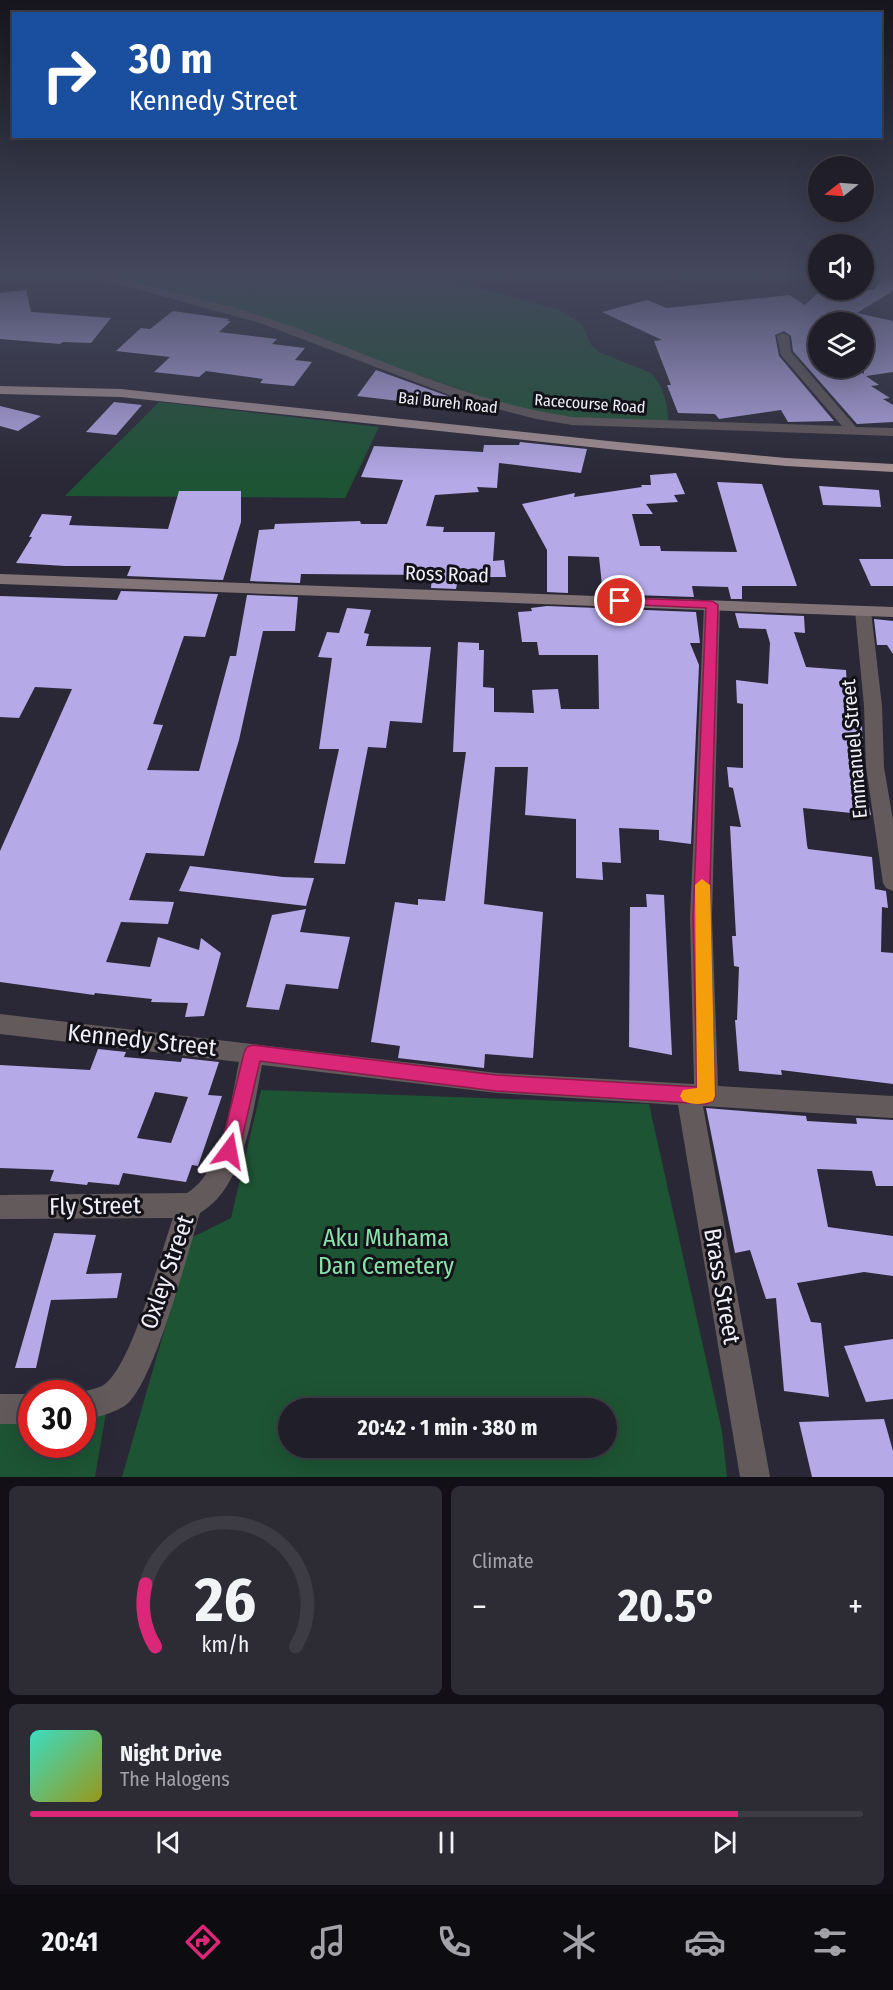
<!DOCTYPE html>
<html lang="en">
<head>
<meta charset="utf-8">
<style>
  body { margin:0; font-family:"Fira Sans Condensed",sans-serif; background:#2d2b34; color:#f1f3f6; height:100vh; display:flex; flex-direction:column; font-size:22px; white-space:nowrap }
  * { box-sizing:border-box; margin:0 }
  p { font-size:20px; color:#a2a2a8 }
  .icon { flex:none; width:33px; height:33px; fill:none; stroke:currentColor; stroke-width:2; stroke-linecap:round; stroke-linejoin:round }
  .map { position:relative; height:1477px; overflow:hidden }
  .drawer { display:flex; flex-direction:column; gap:9px; padding:9px; background:#121016; flex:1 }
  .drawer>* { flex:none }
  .top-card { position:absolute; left:12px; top:12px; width:870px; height:126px; border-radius:0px; box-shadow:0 6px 24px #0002,0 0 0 2px #3d3c45; background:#1a4fa0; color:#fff; overflow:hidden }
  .needle { width:39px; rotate:253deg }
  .tools { position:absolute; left:808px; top:156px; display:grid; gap:12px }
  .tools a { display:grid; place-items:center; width:66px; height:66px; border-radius:50%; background:#201e28; box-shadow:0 6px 24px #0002,0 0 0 2px #3d3c45; font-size:30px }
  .speed { position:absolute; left:18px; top:1380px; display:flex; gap:12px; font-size:30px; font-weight:700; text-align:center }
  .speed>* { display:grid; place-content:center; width:78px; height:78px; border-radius:50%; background:#201e28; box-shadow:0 6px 24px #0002,0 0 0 2px #3d3c45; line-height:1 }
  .speed .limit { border:9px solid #d22; background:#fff; color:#111 }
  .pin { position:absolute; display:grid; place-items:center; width:51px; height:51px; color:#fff; margin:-26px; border:3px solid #fff; border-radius:50%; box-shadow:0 2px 6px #0007 }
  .me { position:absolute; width:66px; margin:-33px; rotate:13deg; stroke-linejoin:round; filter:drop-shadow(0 0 4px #0008) }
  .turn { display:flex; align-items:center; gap:21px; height:126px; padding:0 18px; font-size:27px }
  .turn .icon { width:78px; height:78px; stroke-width:2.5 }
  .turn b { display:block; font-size:42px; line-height:51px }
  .big { font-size:45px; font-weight:700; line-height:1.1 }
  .drawer .tile { flex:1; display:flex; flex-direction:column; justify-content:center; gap:9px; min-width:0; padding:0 21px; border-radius:9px; background:#2d2b34 }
  .drawer .dial { align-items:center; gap:0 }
  .dial svg { height:156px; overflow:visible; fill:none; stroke:#3d3c45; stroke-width:7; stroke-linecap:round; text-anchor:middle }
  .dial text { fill:#f1f3f6; stroke:none }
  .song { display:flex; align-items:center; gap:18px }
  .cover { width:72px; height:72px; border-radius:9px; background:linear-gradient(135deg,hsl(170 70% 55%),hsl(60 70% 35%)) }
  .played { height:6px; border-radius:3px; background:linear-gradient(90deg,#db2777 85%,#3d3c45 85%) }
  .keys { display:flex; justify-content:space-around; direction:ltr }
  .heat { display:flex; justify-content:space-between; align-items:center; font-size:33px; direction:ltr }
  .drawer .tiles { flex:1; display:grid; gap:9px; grid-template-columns:1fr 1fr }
  .tile:last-child { grid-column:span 2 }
  .trip { position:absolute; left:278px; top:1398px; width:339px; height:60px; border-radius:30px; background:#201e28; box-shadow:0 6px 24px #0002,0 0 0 2px #3d3c45; font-weight:700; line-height:60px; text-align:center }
  .tabs { display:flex; height:96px; justify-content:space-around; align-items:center; background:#0d0c10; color:#a2a2a8 }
  .tabs .icon { width:42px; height:42px }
  .tabs .on { color:#db2777 }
  .tabs b { font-size:27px; color:#f1f3f6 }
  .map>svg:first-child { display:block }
</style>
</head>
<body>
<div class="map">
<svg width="893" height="1477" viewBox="0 0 893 1477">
  <rect width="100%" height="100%" fill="#2a2836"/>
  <g fill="#1d5434" fill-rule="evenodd">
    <path d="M97,275H430L559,310L582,324L591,345L599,352L651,373C662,384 669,405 668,420L575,421L495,401L174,293Z"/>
    <polygon points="159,402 379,427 345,498 65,496"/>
    <path d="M261,1090L649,1104L722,1431L727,1477H122L191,1238L231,1218ZM288,1408H606V1448H288Z"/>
    <polygon points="107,1407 95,1477 0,1477 0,1409 31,1409 32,1444 82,1444 83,1408"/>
  </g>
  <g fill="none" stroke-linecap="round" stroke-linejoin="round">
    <path stroke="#00171d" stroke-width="4" d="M655,275C698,294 744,289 790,284L794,275"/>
  </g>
  <g fill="#b5a9e8" fill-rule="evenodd">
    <path d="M884,275H893V291L857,313L893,321V372L866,376L879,385L871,386L890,398L883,399L893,405V422L857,424L793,351L791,336L784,331L775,335L779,356L834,421L788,422L781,410L719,419L715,414L678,413L667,385H671L654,341L662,340L602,312L647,300L667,308L789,295L805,305L821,290H874ZM819,319L836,322H864V374L855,368H819Z"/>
    <polygon points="26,290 31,312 111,318 91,343 63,342 60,344 0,339 0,293"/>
    <polygon points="173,311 229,319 227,321 231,321 219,332 277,339 272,344 305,348 295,360 312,362 294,386 260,383 263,379 206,371 199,377 154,372 170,357 116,351 141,328 150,329"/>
    <polygon points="376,370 467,403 465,409 357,396"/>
    <polygon points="114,402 142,405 116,435 86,432"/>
    <polygon points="0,406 41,416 18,431 0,426"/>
    <polygon points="520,442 587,449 581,473 499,463 497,488 477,487 479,492 435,495 426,526 444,527 443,532 495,532 493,561 504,560 506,577 466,577 466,580 458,579 456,589 431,588 432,575 301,574 300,583 250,581 259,530 274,529 275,524 360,521 361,524 387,524 403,480 361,477 374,446 483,452 484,445 519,445"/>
    <polygon points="676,473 685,494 674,495 678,502 646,504 653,514 632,514 640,546 660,546 661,551 737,552 717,482 762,484 797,586 742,586 742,599 731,599 728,587 692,586 694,597 603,594 599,557 568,556 568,593 547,592 547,550 522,504 575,493 574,497 642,487 641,485 651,485 650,475"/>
    <polygon points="819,486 879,490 881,507 823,505"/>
    <polygon points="179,491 241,491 241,522 223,580 127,576 131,566 65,566 16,563 32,537 29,537 42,514 72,516 69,525 168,529"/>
    <polygon points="859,559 893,559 893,586 871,586"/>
    <polygon points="121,591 218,594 205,637 184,636 153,724 163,725 147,770 199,771 230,656 236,656 247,595 298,597 295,631 263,631 239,740 204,856 146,853 129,900 174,902 168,924 121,922 106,962 150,967 158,937 199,950 201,938 221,953 204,1016 185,1017 188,1003 151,1002 152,999 95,993 94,995 0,982 0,851 72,689 35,687 19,718 0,717 0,596 117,600"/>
    <polygon points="547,606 696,612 700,643 690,643 699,665 691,844 659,840 659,830 619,828 621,863 602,862 603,880 576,878 576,819 525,815 528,767 495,767 484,904 543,912 533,1058 485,1054 484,1068 398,1058 400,1046 371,1042 395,902 418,905 418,899 445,901 466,752 453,752 458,642 479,643 479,650 484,650 483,687 494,688 494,712 534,713 532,690 558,689 561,709 599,709 598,655 539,655 537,642 522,642 518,612 532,611 531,608"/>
    <polygon points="347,608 371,610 364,633 369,634 366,646 431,647 422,723 390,721 386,748 368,747 345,864 314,863 339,749 319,749 332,658 318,657 327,632 339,633"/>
    <polygon points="735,613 804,616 805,633 794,632 806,667 846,670 849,724 862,726 865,791 871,815 803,808 807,845 808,849 872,857 875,889 886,891 888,908 882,907 881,952 893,953 893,1084 781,1070 782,1075 739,1071 735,1020 737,1020 739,967 734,966 732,936 736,936 730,826 741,827 733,788 729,787 727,767 743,768 743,704 737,703 736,680 768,684 770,643 766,629 739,628"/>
    <polygon points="874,619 893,621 893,654 887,645 877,645"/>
    <polygon points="190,866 283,877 314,878 306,906 179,891"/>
    <polygon points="646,894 664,895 672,1055 629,1047 630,907 647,907"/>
    <polygon points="306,909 300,932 350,937 338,989 286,984 279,1010 246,1007 272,915"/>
    <path d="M98,1049L126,1052L124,1057L181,1062L182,1058L219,1062L208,1095L222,1096L198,1166L192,1165L186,1182L123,1173L119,1185L88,1182L87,1185L50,1181L54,1170L0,1168V1065L90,1070ZM155,1092L188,1097L171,1143L137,1138Z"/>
    <polygon points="706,1108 806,1116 807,1121 857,1124 856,1118 893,1120 893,1186 876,1186 872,1171 817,1169 828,1227 893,1236 893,1276 864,1272 797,1283 811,1322 821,1323 829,1397 784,1391 776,1298 766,1299 750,1250 735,1253"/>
    <polygon points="54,1233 96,1235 86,1274 122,1273 117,1298 51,1300 36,1368 15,1368"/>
    <polygon points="893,1339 893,1399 866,1402 844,1346"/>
    <polygon points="884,1419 893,1451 893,1477 812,1477 799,1422"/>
  </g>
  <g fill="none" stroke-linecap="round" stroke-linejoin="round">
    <g fill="#635a5b" fill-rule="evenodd">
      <path d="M86,275H102C166,290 230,304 291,326C384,361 473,402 572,417L842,426L781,355L777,336L783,333L789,336L791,352L856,427L893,428V436L572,425L536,419L460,399L260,323Z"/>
      <path d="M712,600L720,605L712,917L718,1086L893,1096V1118L703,1106L770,1477H740L678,1105L497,1093L262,1065C253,1111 244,1188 200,1213C188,1252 154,1383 126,1405C114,1413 96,1418 82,1420V1394H74C84,1390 97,1390 105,1384C133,1362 160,1255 173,1218L0,1219V1195L187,1193C223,1172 231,1100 239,1062L0,1034V1014L497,1073L694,1084L690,917L704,605Z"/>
      <polygon points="863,606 871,611 882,706 884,767 893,820 893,891 886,888 883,883 866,767 864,706 855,611"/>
      <rect x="0" y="1394" width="32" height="30"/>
    </g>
    <polygon fill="#827476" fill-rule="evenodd" points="0,574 893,607 893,617 0,584"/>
    <polygon fill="#a69294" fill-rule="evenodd" points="0,386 121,389 618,442 786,458 893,464 893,472 786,466 618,450 121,397 0,394"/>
  </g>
  <linearGradient id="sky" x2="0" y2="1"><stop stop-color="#17161e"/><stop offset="0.57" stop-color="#44485d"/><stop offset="1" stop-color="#44485d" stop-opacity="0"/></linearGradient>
  <rect width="893" height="482" fill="url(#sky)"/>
  <polygon fill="#db2777" stroke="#8e194d" stroke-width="1.5" points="620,598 712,601 718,605 709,917 715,1096 713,1101 706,1104 496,1091 260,1061 239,1151 236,1157 229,1160 222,1157 220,1151 244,1053 247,1047 253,1045 496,1075 697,1087 693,917 706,608 616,604 614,601"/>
  <path fill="#f59e0b" d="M702,879L710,885L715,1096L713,1101C703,1105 692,1105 683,1101L680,1096L683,1090L697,1088L695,885Z"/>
  <g text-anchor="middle" stroke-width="6" stroke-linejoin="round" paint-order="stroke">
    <g font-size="16" fill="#f0eff9" stroke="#131218">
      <text transform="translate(448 402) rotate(6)" y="6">Bai Bureh Road</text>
      <text transform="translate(590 403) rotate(4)" y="6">Racecourse Road</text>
    </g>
    <g font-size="20" fill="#f0eff9" stroke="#131218">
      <text transform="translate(447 574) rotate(2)" y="7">Ross Road</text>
      <text transform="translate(854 749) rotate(-95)" y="7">Emmanuel Street</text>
    </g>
    <g font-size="24" fill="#f0eff9" stroke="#131218">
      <text transform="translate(142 1040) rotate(6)" y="8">Kennedy Street</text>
      <text transform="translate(95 1206) rotate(-1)" y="8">Fly Street</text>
      <text transform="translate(167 1272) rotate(-71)" y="8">Oxley Street</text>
      <text transform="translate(722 1286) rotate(80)" y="8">Brass Street</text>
    </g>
    <g font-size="24" fill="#88e2a9" stroke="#131218">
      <text x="386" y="1246">Aku Muhama<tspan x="386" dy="28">Dan Cemetery</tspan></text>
    </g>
  </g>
</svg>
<div class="tools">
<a><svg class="needle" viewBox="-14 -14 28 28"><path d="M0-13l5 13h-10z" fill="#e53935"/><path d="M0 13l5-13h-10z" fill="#a2a2a8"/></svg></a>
<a><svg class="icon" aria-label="sound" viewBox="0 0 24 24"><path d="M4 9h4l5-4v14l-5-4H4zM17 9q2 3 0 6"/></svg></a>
<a><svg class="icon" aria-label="layers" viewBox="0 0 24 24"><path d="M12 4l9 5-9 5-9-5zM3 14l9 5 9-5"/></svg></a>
</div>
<div class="speed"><div class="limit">30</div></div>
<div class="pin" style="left:620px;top:601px;background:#d93025"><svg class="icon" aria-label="arrive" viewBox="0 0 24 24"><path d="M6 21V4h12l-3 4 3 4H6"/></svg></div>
<svg class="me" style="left:229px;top:1151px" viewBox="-20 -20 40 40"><path d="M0-17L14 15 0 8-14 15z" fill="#db2777" stroke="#fff" stroke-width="4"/></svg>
<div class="trip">20:42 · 1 min · 380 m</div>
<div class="top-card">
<div class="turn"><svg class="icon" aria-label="right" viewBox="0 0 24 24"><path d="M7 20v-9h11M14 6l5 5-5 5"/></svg><div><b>30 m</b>Kennedy Street</div></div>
</div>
</div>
<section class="drawer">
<div class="tiles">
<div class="tile dial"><svg viewBox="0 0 100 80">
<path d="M14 69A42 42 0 1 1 86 69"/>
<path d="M14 69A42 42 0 0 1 9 37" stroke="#db2777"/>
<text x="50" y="56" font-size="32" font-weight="700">26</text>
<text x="50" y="72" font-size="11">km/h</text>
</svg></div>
<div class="tile"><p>Climate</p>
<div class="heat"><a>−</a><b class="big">20.5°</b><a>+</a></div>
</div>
<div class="tile">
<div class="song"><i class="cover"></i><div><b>Night Drive</b><p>The Halogens</p></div></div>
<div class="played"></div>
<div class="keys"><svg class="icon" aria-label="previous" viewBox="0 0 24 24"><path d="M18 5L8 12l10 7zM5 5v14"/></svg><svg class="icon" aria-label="pause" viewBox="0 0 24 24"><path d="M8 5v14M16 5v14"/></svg><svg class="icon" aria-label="next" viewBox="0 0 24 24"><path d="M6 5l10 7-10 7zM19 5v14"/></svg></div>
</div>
</div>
</section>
<nav class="tabs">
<b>20:41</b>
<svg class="icon on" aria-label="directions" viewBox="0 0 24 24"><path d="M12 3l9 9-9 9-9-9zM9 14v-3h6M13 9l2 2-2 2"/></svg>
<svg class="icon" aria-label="music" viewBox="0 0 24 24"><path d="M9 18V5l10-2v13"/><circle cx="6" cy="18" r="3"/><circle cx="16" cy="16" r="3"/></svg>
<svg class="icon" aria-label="phone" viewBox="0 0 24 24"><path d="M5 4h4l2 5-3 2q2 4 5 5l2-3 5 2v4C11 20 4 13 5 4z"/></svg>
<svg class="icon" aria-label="climate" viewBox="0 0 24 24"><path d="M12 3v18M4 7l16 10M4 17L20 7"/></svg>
<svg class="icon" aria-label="car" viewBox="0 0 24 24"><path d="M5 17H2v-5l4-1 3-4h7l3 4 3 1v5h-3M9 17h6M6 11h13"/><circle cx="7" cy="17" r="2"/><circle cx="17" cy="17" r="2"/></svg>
<svg class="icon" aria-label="filters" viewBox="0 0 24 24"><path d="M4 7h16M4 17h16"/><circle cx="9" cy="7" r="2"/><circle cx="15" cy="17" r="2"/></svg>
</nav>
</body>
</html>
